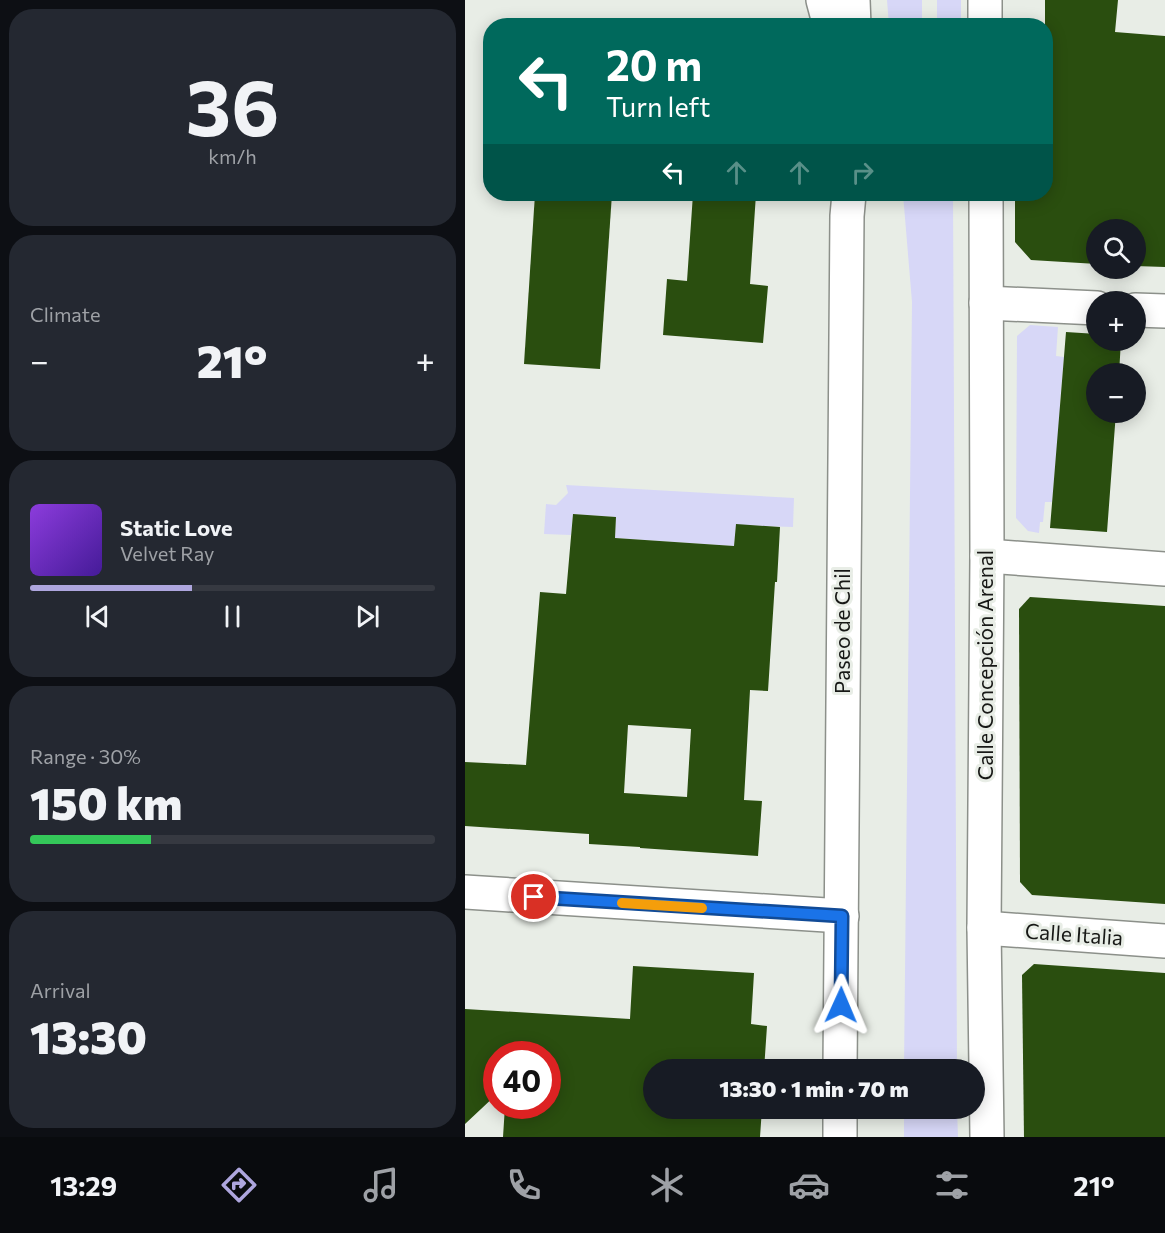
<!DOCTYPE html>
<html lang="en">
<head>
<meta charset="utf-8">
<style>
  body { margin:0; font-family:Commissioner,sans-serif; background:#242831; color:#f1f3f6; height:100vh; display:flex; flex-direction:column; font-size:22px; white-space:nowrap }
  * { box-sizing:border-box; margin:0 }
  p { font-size:20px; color:#9ea1a6 }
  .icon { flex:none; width:33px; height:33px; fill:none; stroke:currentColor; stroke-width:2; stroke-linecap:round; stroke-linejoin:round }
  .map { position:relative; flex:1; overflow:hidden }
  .panel { display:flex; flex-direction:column; gap:9px; padding:9px; background:#0d0f14; width:465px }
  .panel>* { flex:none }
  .top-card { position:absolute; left:18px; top:18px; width:570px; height:183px; border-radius:24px; box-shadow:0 3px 15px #0003; background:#00695c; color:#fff; overflow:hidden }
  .controls { position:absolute; left:621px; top:219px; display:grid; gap:12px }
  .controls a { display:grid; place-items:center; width:60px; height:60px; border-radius:50%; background:#171b24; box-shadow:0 3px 15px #0003; font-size:30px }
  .speed { position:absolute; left:18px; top:1041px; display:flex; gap:12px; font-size:30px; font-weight:700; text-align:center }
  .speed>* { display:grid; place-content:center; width:78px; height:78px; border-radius:50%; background:#171b24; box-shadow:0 3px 15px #0003; line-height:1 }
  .speed .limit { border:9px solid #d22; background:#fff; color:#111 }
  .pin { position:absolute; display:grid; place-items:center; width:51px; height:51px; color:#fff; margin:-26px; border:3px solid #fff; border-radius:50%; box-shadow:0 2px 6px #0007 }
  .me { position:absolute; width:66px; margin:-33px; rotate:1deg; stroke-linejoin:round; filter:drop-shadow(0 0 4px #0008) }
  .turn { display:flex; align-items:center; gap:21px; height:126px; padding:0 24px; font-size:27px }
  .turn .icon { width:78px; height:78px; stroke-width:2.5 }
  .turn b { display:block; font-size:42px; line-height:51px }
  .lanes { display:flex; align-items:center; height:57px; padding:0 24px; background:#0003; justify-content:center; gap:30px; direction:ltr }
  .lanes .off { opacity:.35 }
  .big { font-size:45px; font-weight:800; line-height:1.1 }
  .panel .widget { flex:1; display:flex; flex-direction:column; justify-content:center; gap:9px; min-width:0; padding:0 21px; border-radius:24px; background:#242831 }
  .panel .dial { align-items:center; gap:0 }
  .dial b { font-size:78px; line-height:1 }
  .song { display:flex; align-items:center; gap:18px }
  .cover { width:72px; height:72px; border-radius:9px; background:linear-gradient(135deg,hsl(270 70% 55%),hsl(260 70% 35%)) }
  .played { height:6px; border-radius:3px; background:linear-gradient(90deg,#aea6de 40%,#363941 40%) }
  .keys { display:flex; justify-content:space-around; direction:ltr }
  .heat { display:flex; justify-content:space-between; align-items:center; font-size:33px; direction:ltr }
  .charge { height:9px; border-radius:4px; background:linear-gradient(90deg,#34c759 30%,#363941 0) }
  .trip { position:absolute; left:178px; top:1059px; width:342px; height:60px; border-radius:30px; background:#171b24; box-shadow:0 3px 15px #0003; font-weight:800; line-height:60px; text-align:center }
  .tabs { display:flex; height:96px; justify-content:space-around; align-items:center; background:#090b0e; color:#9ea1a6 }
  .tabs .icon { width:42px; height:42px }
  .tabs .selected { color:#aea6de }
  .tabs b { font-size:27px; color:#f1f3f6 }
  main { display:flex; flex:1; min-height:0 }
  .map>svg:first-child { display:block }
</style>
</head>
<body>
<main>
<section class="panel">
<div class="widget dial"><b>36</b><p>km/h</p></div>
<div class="widget"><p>Climate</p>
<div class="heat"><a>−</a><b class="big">21°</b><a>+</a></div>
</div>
<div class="widget">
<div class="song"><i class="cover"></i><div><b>Static Love</b><p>Velvet Ray</p></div></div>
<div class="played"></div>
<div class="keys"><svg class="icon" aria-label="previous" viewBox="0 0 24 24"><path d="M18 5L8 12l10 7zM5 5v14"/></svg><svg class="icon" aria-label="pause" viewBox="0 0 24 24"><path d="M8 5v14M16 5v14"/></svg><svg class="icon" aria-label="next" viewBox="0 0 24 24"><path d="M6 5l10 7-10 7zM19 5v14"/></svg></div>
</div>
<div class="widget"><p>Range · 30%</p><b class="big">150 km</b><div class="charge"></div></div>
<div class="widget"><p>Arrival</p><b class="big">13:30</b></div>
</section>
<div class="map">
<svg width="700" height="1137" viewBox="0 0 700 1137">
  <rect width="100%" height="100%" fill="#e8ede6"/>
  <g fill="#d7d7f7">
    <polygon points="422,0 457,0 457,25 424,25"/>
    <rect x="472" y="0" width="24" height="25"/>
    <polygon points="438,194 488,194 492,1069 439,1069 447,302"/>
    <polygon points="565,325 593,327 591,356 599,357 595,402 600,458 591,458 587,502 580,502 578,522 575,522 574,533 563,531 551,518 552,336"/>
    <polygon points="101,485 329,498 328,527 271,525 269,546 150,538 151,517 108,514 106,535 79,534 81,504 91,505 103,493"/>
    <polygon points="439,1109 492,1109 493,1137 439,1137"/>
  </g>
  <g fill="#2a4e0f" fill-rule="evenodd">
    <polygon points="580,0 653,0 650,32 700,36 700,267 670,266 670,230 632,230 632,264 566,260 550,242 550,194 580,194"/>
    <polygon points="70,194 147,194 135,369 59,364"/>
    <polygon points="228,194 291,194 285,284 303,286 298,343 198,335 202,279 222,281"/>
    <polygon points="601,332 632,334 632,340 656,340 654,374 632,374 632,412 651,412 642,532 585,528"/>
    <path d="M108,514L151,517L150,538L269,546L271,524L315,527L312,582H310L303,691L285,690L279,800L297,801L293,856L175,848V847L124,844V834L0,826V762L61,765L75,592L101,594ZM163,725L226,729L222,797L159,793Z"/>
    <polygon points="565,597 700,606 700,904 567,895 555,882 554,609"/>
    <polygon points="569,964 700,973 700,1137 559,1137 557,975"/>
    <polygon points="168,966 289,973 286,1024 302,1026 299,1070 189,1070 189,1108 297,1108 295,1137 38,1137 40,1106 82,1106 82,1054 32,1054 32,1094 0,1124 0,1009 165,1019"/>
  </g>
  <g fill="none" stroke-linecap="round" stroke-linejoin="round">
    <g stroke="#8c908a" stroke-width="36">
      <g id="street">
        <polyline points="520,0 520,26"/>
        <polyline points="521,194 522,556 519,928 522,1137"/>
        <polyline points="521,303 632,308"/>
        <polyline points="670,310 700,311"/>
        <polyline points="522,556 700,569"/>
        <polyline points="0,892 377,916"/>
        <polyline points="519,928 700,941"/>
      </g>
    </g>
    <g stroke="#8c908a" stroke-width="36">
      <g id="secondary">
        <polyline points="358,0 365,26"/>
        <polyline points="388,0 389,26"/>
        <polyline points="375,1070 382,216 384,194"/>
        <polyline points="375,1137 375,1108"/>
      </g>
    </g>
    <use href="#street" stroke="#fff" stroke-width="33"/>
    <use href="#secondary" stroke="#fff" stroke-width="33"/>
  </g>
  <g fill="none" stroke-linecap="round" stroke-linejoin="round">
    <g stroke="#114b97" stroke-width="15">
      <polyline id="route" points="69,897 377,916 376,1005"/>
    </g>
    <use href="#route" stroke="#1a73e8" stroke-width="10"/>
    <polyline stroke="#f59e0b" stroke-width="10" points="157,903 237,908"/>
  </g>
  <g text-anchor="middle" stroke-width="6" stroke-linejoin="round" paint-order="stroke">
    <g font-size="21" fill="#171816" stroke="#e8ede6">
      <text transform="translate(378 631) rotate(-90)" y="7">Paseo de Chil</text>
      <text transform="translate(521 665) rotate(-90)" y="7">Calle Concepción Arenal</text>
      <text transform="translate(609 935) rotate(4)" y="7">Calle Italia</text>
    </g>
  </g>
</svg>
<div class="controls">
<a><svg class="icon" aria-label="search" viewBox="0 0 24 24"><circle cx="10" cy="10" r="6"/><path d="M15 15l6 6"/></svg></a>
<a>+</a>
<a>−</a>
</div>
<div class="speed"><div class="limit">40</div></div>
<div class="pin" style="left:69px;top:897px;background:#d93025"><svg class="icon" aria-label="arrive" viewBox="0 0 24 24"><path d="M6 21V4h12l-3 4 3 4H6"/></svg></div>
<svg class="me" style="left:376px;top:1005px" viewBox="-20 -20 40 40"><path d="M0-17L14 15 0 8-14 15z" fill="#1a73e8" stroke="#fff" stroke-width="4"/></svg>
<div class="trip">13:30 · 1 min · 70 m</div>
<div class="top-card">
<div class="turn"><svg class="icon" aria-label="left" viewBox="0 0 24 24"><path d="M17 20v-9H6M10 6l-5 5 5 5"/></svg><div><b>20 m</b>Turn left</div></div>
<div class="lanes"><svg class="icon" aria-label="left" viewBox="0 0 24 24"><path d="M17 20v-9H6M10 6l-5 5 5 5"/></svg><svg class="icon off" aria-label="ahead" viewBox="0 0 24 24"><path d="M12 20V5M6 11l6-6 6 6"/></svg><svg class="icon off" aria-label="ahead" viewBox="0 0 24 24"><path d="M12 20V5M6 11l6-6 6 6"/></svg><svg class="icon off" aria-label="right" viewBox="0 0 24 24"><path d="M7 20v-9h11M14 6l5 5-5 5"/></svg></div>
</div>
</div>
</main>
<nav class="tabs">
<b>13:29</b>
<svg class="icon selected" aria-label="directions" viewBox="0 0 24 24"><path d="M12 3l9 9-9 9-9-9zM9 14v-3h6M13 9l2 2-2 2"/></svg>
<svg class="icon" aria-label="music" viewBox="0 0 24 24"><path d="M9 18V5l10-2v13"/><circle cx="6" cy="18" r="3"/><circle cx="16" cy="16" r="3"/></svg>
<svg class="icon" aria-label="phone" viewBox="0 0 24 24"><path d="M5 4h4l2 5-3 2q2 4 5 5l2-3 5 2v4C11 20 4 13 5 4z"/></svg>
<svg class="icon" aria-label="climate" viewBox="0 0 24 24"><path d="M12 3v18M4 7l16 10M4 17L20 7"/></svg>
<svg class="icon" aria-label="car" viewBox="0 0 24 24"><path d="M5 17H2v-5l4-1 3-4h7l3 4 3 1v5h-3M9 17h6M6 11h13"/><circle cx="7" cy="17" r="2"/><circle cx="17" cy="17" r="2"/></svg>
<svg class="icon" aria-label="filters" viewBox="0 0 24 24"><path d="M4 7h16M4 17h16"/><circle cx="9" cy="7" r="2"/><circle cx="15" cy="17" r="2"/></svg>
<b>21°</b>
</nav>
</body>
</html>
